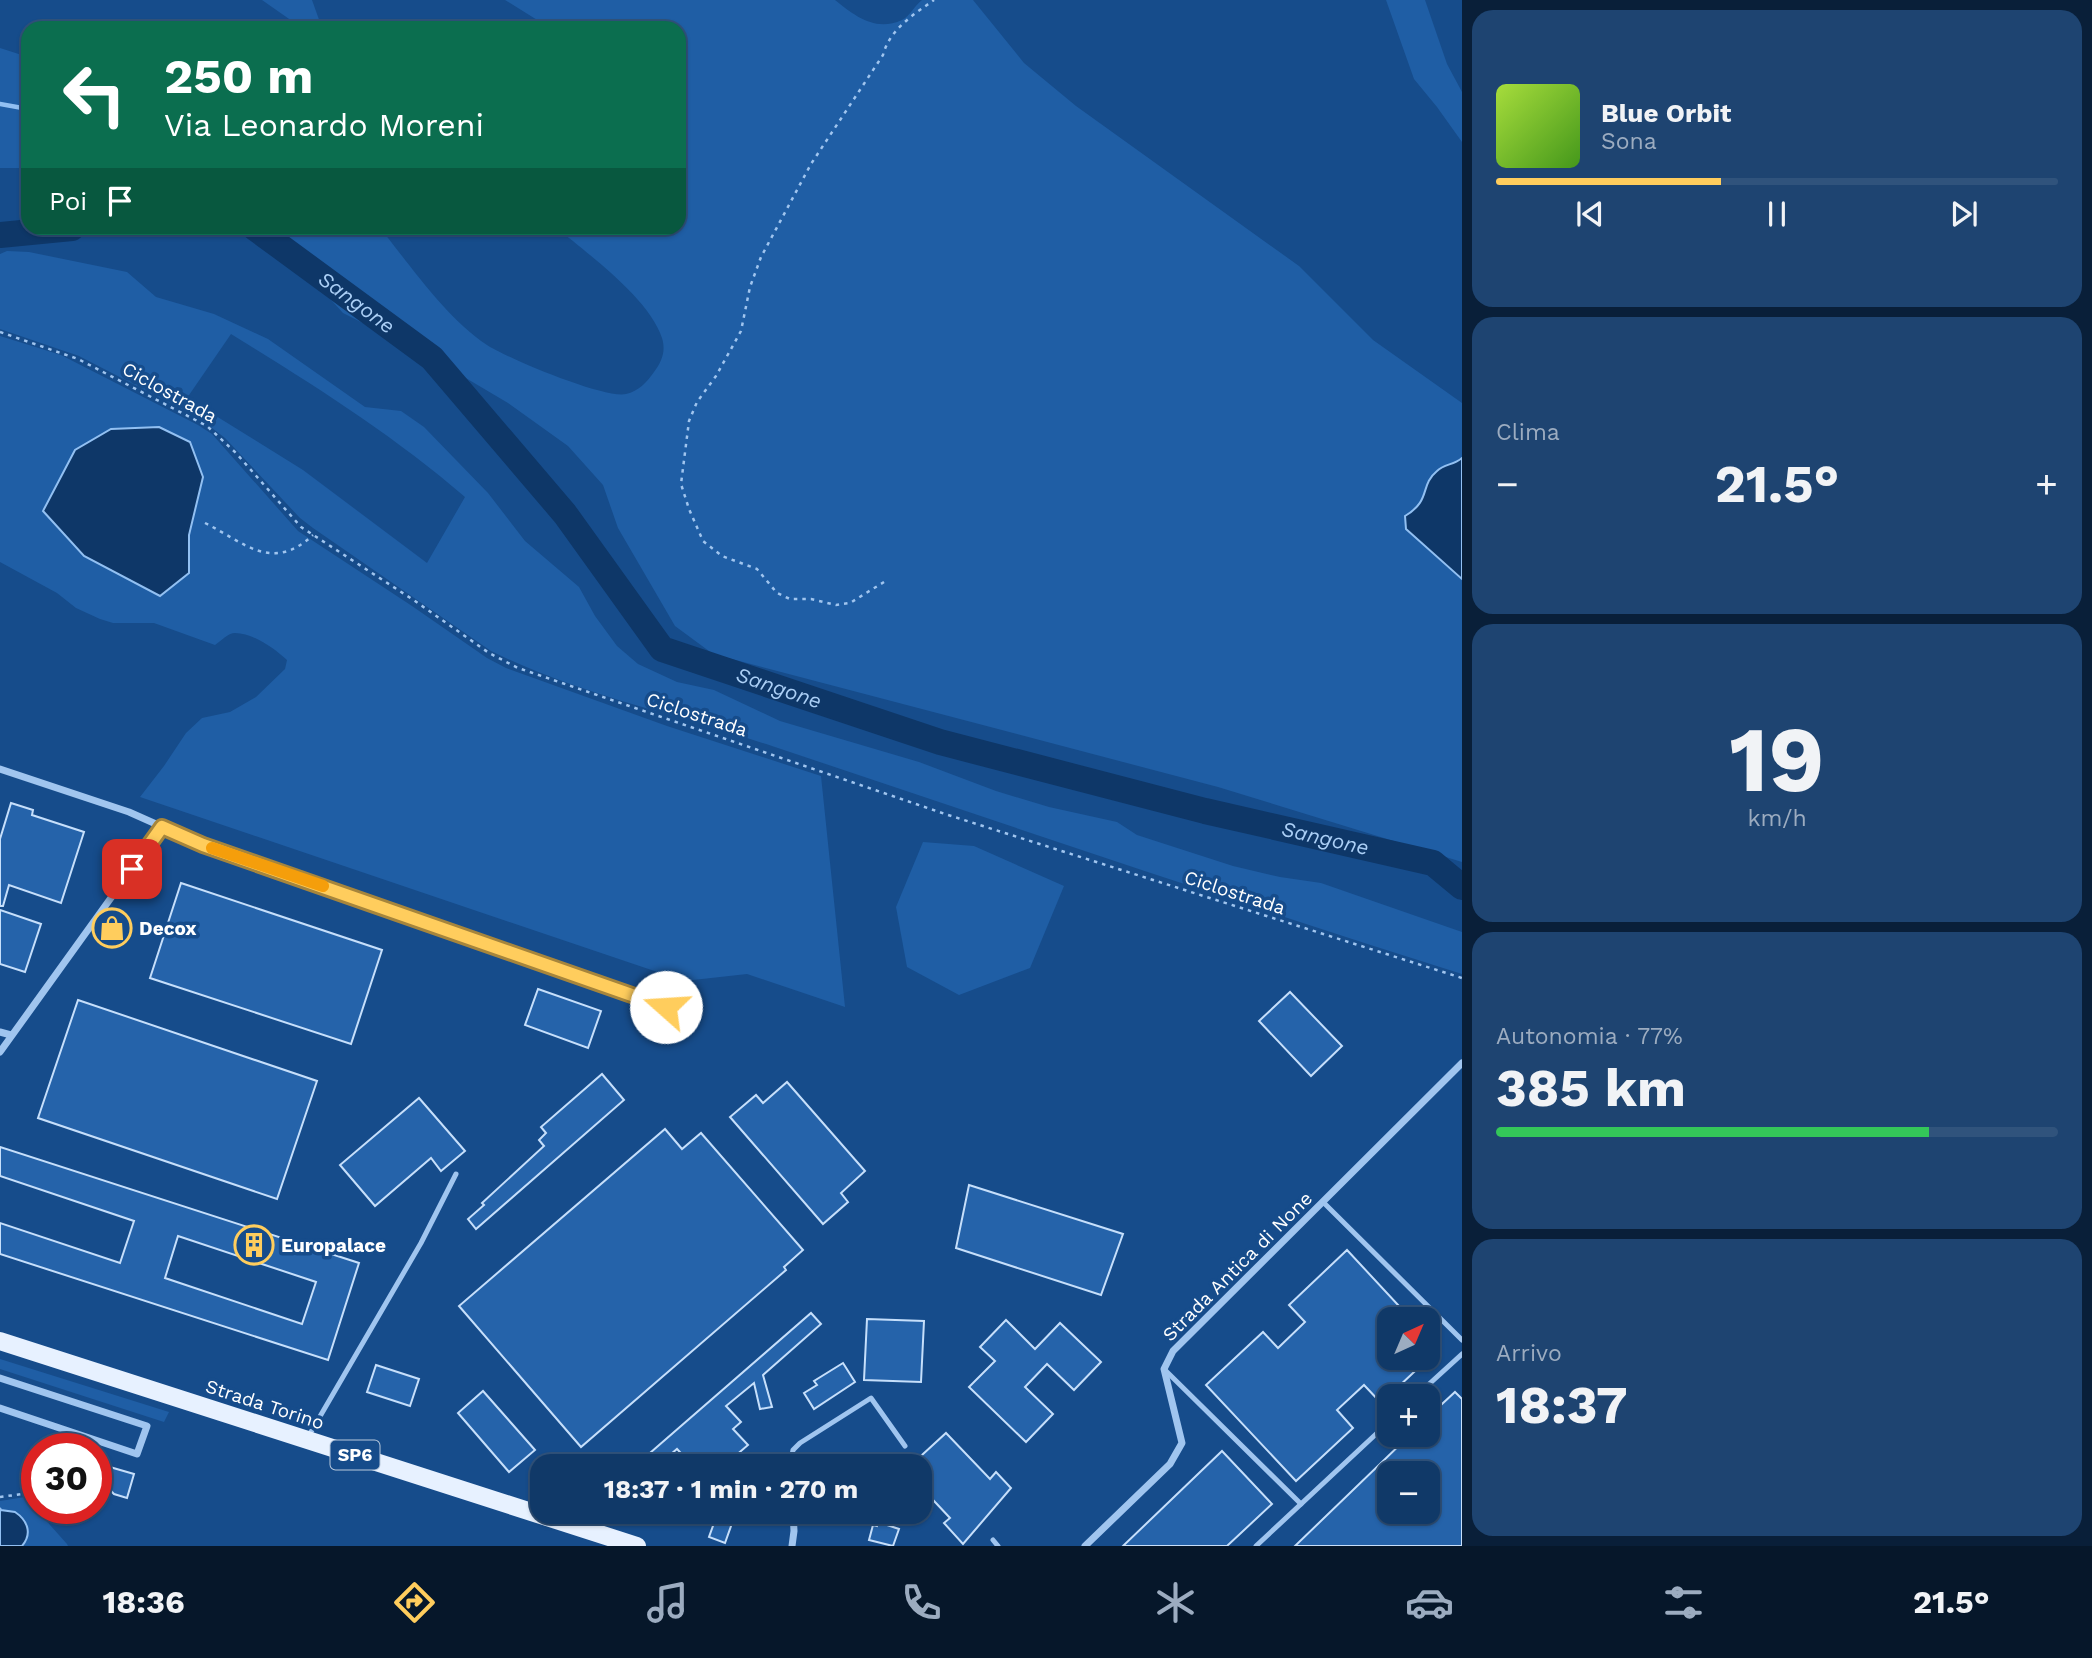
<!DOCTYPE html>
<html lang="it">
<head>
<meta charset="utf-8">
<style>
  body { margin:0; font-family:"Work Sans",sans-serif; background:#1e4471; color:#f1f3f6; height:100vh; display:flex; flex-direction:column; font-size:26px; white-space:nowrap }
  * { box-sizing:border-box; margin:0 }
  p { font-size:23px; color:#9cacc0 }
  .icon { flex:none; width:38px; height:38px; fill:none; stroke:currentColor; stroke-width:2; stroke-linecap:round; stroke-linejoin:round }
  .map { position:relative; flex:1; overflow:hidden }
  .drawer { display:flex; flex-direction:column; gap:10px; padding:10px; background:#091f39; width:630px }
  .drawer>* { flex:none }
  .guide { position:absolute; left:21px; top:21px; width:665px; height:214px; border-radius:21px; box-shadow:0 2px 5px #0004,0 0 0 2px #30537c; background:#0b6e4f; color:#fff; overflow:hidden }
  .needle { width:46px; rotate:44deg }
  .fabs { position:absolute; left:1377px; top:1307px; display:grid; gap:14px }
  .fabs a { display:grid; place-items:center; width:63px; height:63px; border-radius:14px; background:#103968; box-shadow:0 2px 5px #0004,0 0 0 2px #30537c; font-size:35px }
  .speed { position:absolute; left:21px; top:1433px; display:flex; gap:14px; font-size:35px; font-weight:700; text-align:center }
  .speed>* { display:grid; place-content:center; width:91px; height:91px; border-radius:50%; background:#103968; box-shadow:0 2px 5px #0004,0 0 0 2px #30537c; line-height:1 }
  .speed .limit { border:10px solid #d22; background:#fff; color:#111 }
  .pin { position:absolute; display:grid; place-items:center; width:60px; height:60px; color:#fff; margin:-30px; border-radius:14px; box-shadow:0 4px 10px #0006 }
  .me { position:absolute; width:77px; margin:-38px; rotate:289deg; stroke-linejoin:round; filter:drop-shadow(0 0 5px #0008) }
  .turn { display:flex; align-items:center; gap:24px; height:147px; padding:0 28px; font-size:32px }
  .turn .icon { width:91px; height:91px; stroke-width:2.5 }
  .turn b { display:block; font-size:49px; line-height:60px }
  .then { display:flex; align-items:center; height:66px; padding:0 28px; background:#0003; gap:14px; font-size:26px }
  .big { font-size:52px; font-weight:700; line-height:1.1 }
  .drawer .card { flex:1; display:flex; flex-direction:column; justify-content:center; gap:10px; min-width:0; padding:0 24px; border-radius:21px; background:#1e4471 }
  .drawer .dial { align-items:center; gap:0 }
  .dial b { font-size:91px; line-height:1 }
  .song { display:flex; align-items:center; gap:21px }
  .cover { width:84px; height:84px; border-radius:10px; background:linear-gradient(135deg,hsl(80 70% 55%),hsl(100 70% 35%)) }
  .played { height:7px; border-radius:4px; background:linear-gradient(90deg,#ffcd5d 40%,#30537c 40%) }
  .keys { display:flex; justify-content:space-around; direction:ltr }
  .heat { display:flex; justify-content:space-between; align-items:center; font-size:38px; direction:ltr }
  .charge { height:10px; border-radius:5px; background:linear-gradient(90deg,#34c759 77%,#30537c 0) }
  .trip { position:absolute; left:530px; top:1454px; width:402px; height:70px; border-radius:21px; background:#103968; box-shadow:0 2px 5px #0004,0 0 0 2px #30537c; font-weight:700; line-height:70px; text-align:center }
  .menu { display:flex; height:112px; justify-content:space-around; align-items:center; background:#06172a; color:#9cacc0 }
  .menu .icon { width:49px; height:49px }
  .menu .on { color:#ffcd5d }
  .menu b { font-size:32px; color:#f1f3f6 }
  main { display:flex; flex:1; min-height:0 }
  .map>svg:first-child { display:block }
</style>
</head>
<body>
<main>
<div class="map">
<svg width="1462" height="1546" viewBox="0 0 1462 1546">
  <rect width="100%" height="100%" fill="#164c8b"/>
  <g fill="#1f5ea5" fill-rule="evenodd">
    <polygon points="262,0 312,0 322,28 302,28"/>
    <path d="M505,0H835C855,16 875,32 902,20C910,16 915,5 922,0H973L1024,63L1076,106L1299,266L1373,340L1462,403V458L1427,482L1425,498L1407,529L1462,579V862L1218,787L713,654L675,626L618,528L603,485L568,446L508,403L432,358L343,313L266,228H380C410,265 447,319 487,345C507,358 604,399 626,394C639,391 646,383 654,372C662,361 666,351 662,338C649,298 589,255 557,228H679V28H550Z"/>
    <polygon points="1386,0 1425,0 1447,64 1462,92 1462,142 1437,107 1414,79"/>
    <polygon points="0,48 28,57 28,168 0,168"/>
    <path d="M7,251L29,252L127,272L156,297L214,314L268,339L365,407L401,411L424,427L488,493L525,541L579,587L595,616L617,646L638,664L677,682L714,690L780,721L919,762L996,791L1049,807L1117,822L1137,835L1233,866L1280,877L1321,883L1462,932V974C1231,901 1002,823 772,746C678,715 580,695 491,651L313,528L300,518L225,438L199,418L79,356L0,329V254ZM231,334C312,384 392,434 465,497L427,563L303,470L187,398Z"/>
    <path d="M0,336L61,355L198,425L212,434L298,531L412,606L487,658L506,668L667,726L821,776L845,1007L747,974L684,981L140,797L164,766L186,733L202,718L230,712L256,697L285,669L287,660C274,648 253,633 235,633C228,633 221,641 215,645L154,623H113L100,619L76,608L57,593L0,562ZM75,450L194,514L189,535L43,511Z"/>
    <polygon points="923,842 974,846 1064,886 1030,968 959,995 907,967 896,907"/>
    <polygon points="0,1359 169,1412 164,1422 0,1369"/>
    <polygon points="25,1497 67,1544 68,1546 0,1546 0,1501"/>
  </g>
  <g fill="#0e3768" stroke="#92c0f2" stroke-width="2">
    <polygon points="159,427 190,442 203,477 189,535 189,573 160,596 84,556 43,511 75,450 111,429"/>
    <path d="M1462,458V579L1406,529L1405,516C1432,500 1419,486 1437,471C1444,464 1454,465 1462,458Z"/>
    <path d="M0,1508L1,1510L15,1512C27,1520 33,1533 22,1546H0Z"/>
  </g>
  <g fill="none" stroke-linecap="round" stroke-linejoin="round">
    <polyline stroke="#92c0f2" stroke-width="4.5" points="0,104 28,109"/>
    <g stroke="#0e3768" stroke-width="26">
      <path id="s1" d="M255,228L432,358L565,514L662,649L940,742L1205,811L1433,863L1462,887"/>
      <polyline points="0,235 72,228"/>
    </g>
  </g>
  <g fill="#2563aa" stroke="#c6dffb" stroke-width="2" fill-rule="evenodd">
    <polygon points="11,803 33,810 32,815 84,832 61,903 9,885 3,906 0,906 0,839"/>
    <polygon points="181,883 382,950 351,1044 150,978"/>
    <polygon points="0,910 41,924 25,972 0,964"/>
    <polygon points="538,989 601,1011 588,1048 525,1025"/>
    <polygon points="1290,992 1342,1046 1311,1076 1259,1021"/>
    <polygon points="78,1000 317,1081 277,1199 38,1118"/>
    <polygon points="602,1074 624,1100 476,1229 468,1219 484,1205 482,1203 544,1146 539,1140 546,1133 541,1127"/>
    <polygon points="787,1082 865,1171 841,1193 848,1202 823,1224 730,1117 756,1095 763,1103"/>
    <polygon points="419,1098 465,1151 441,1171 431,1158 375,1206 340,1165"/>
    <polygon points="665,1129 682,1149 701,1133 803,1250 784,1267 786,1270 581,1447 459,1306"/>
    <path d="M0,1147L359,1263L328,1360L0,1254V1223L120,1263L134,1221L0,1176ZM178,1236L316,1282L302,1324L165,1278Z"/>
    <polygon points="969,1185 1123,1234 1101,1295 956,1248"/>
    <polygon points="1347,1250 1412,1320 1390,1320 1390,1358 1429,1358 1381,1403 1364,1385 1337,1410 1353,1428 1296,1481 1206,1385 1263,1332 1278,1348 1305,1322 1289,1305"/>
    <polygon points="811,1313 821,1324 763,1375 772,1407 760,1409 754,1383 726,1406 741,1422 733,1429 748,1445 734,1457 757,1463 757,1466 708,1466 700,1457 691,1464 677,1449 657,1466 635,1466"/>
    <polygon points="867,1319 924,1321 921,1382 864,1380"/>
    <polygon points="1006,1320 1035,1349 1060,1323 1101,1362 1074,1390 1047,1364 1025,1387 1053,1414 1026,1442 969,1387 995,1361 980,1347"/>
    <polygon points="843,1363 855,1382 814,1409 804,1393 817,1385 814,1381"/>
    <polygon points="376,1365 419,1379 410,1406 367,1392"/>
    <polygon points="483,1391 535,1450 509,1472 458,1413"/>
    <path d="M1455,1392L1462,1399V1546H1295L1410,1435H1428V1417ZM1390,1474H1428V1512H1390Z"/>
    <polygon points="946,1433 990,1479 996,1472 1011,1488 963,1544 944,1523 950,1518 920,1486 920,1466 910,1466"/>
    <polygon points="1222,1451 1272,1504 1227,1546 1123,1546"/>
    <polygon points="96,1463 134,1474 127,1498 114,1494 96,1475"/>
    <polygon points="718,1512 736,1512 725,1543 709,1537"/>
    <polygon points="878,1522 899,1529 893,1546 869,1540 873,1525 877,1526"/>
  </g>
  <g fill="none" stroke-linecap="round" stroke-linejoin="round">
    <g stroke="#a0c5ef" stroke-width="2.5" stroke-dasharray="3.5 5" stroke-linecap="butt">
      <polyline points="0,332 78,359 207,426 236,453 301,527 415,601 489,653 518,668 945,814 1462,978"/>
      <path d="M205,523C245,543 272,573 313,535"/>
      <path d="M884,582L850,603L836,605L811,599H790L777,593L757,569L722,556L703,541L689,509L681,484L689,421L697,402L716,376L741,331L750,287L761,257L811,164L883,55C890,29 913,15 934,0"/>
      <polyline points="0,1497 37,1492"/>
    </g>
    <g stroke="#a0c5ef" stroke-width="5">
      <polyline points="1323,1202 1462,1340"/>
      <polyline points="1166,1371 1301,1504"/>
      <polyline points="1416,1396 1462,1354"/>
      <polyline points="308,1437 421,1243 456,1174"/>
      <polyline points="791,1461 793,1450 800,1443 871,1398 905,1446"/>
      <polyline points="993,1540 998,1546"/>
      <polyline points="1256,1546 1390,1421"/>
    </g>
    <g stroke="#a0c5ef" stroke-width="7">
      <polyline points="0,769 129,812 203,845 666,1007"/>
      <polyline points="0,1032 11,1035"/>
      <polyline points="0,1052 162,827"/>
      <polyline points="0,1378 147,1426 137,1454 0,1408"/>
      <polyline points="791,1461 792,1466"/>
      <polyline points="792,1546 794,1531 793,1512"/>
      <polyline points="1085,1546 1170,1464 1182,1443 1164,1369 1173,1351 1462,1063"/>
    </g>
    <polyline stroke="#e7f1ff" stroke-width="18" points="0,1341 637,1546"/>
  </g>
  <g fill="none" stroke-linecap="round" stroke-linejoin="round">
    <g stroke="#a6853c" stroke-width="18">
      <polyline id="route" points="132,869 162,827 203,845 666,1007"/>
    </g>
    <use href="#route" stroke="#ffcd5d" stroke-width="12"/>
    <polyline stroke="#f59e0b" stroke-width="12" points="212,848 323,886"/>
  </g>
  <defs>
    <g id="shop-ring" transform="scale(2.0125)"><circle r="9.5" fill="#164c8b" stroke="#ffcd5d" stroke-width="1.5"/><path d="M-5-2.5h2.3a2.7 3.5 0 0 1 5.4 0H5L5.5 6h-11ZM-1.5-2.5h3a1.5 2.3 0 0 0-3 0Z" fill="#ffcd5d"/></g>
    <g id="building-ring" transform="scale(2.0125)"><circle r="9.5" fill="#164c8b" stroke="#ffcd5d" stroke-width="1.5"/><path d="M-4-6H4V6H1V3H-1V6H-4ZM-2.5-4.3h1.7v1.8h-1.7ZM.8-4.3h1.7v1.8H.8ZM-2.5-1h1.7V.8h-1.7ZM.8-1h1.7V.8H.8Z" fill="#ffcd5d"/></g>
  </defs>
  <g fill-rule="evenodd">
    <use href="#shop-ring" x="112" y="928"/>
    <use href="#building-ring" x="254" y="1245"/>
  </g>
  <g text-anchor="middle" stroke-width="7" stroke-linejoin="round" paint-order="stroke">
    <rect fill="#164c8b" stroke="#b9c9dc" stroke-width="2" x="330.5" y="1440.5" width="49" height="29" rx="5"/>
    <g font-size="18" font-weight="bold" fill="#fff">
      <text x="355" y="1461">SP6</text>
    </g>
    <g font-size="19" fill="#fff" stroke="#164c8b">
      <text transform="translate(170 392) rotate(29)" y="7">Ciclostrada</text>
      <text transform="translate(697 714) rotate(18)" y="7">Ciclostrada</text>
      <text transform="translate(1235 892) rotate(18)" y="7">Ciclostrada</text>
      <text transform="translate(1237 1266) rotate(-45)" y="7">Strada Antica di None</text>
      <text transform="translate(265 1404) rotate(18)" y="7">Strada Torino</text>
    </g>
    <g font-size="19" font-weight="bold" fill="#fff" stroke="#164c8b" text-anchor="start">
      <text x="139" y="935">Decox</text>
      <text x="281" y="1252">Europalace</text>
    </g>
    <g font-size="21" font-style="italic" fill="#abcff6" stroke="#164c8b">
      <text dy="7" stroke="none"><textPath href="#s1" startOffset="126">Sangone</textPath></text>
      <text dy="7" stroke="none"><textPath href="#s1" startOffset="714">Sangone</textPath></text>
      <text dy="7" stroke="none"><textPath href="#s1" startOffset="1281">Sangone</textPath></text>
    </g>
  </g>
</svg>
<div class="fabs">
<a><svg class="needle" viewBox="-14 -14 28 28"><path d="M0-13l5 13h-10z" fill="#e53935"/><path d="M0 13l5-13h-10z" fill="#9cacc0"/></svg></a>
<a>+</a>
<a>−</a>
</div>
<div class="speed"><div class="limit">30</div></div>
<div class="pin" style="left:132px;top:869px;background:#d93025"><svg class="icon" aria-label="arrive" viewBox="0 0 24 24"><path d="M6 21V4h12l-3 4 3 4H6"/></svg></div>
<svg class="me" style="left:666px;top:1007px" viewBox="-20 -20 40 40"><circle r="19" fill="#fff"/><path d="M0-13L10 11 0 6-10 11z" fill="#ffcd5d"/></svg>
<div class="trip">18:37 · 1 min · 270 m</div>
<div class="guide">
<div class="turn"><svg class="icon" aria-label="left" viewBox="0 0 24 24"><path d="M17 20v-9H6M10 6l-5 5 5 5"/></svg><div><b>250 m</b>Via Leonardo Moreni</div></div>
<div class="then">Poi<svg class="icon" aria-label="arrive" viewBox="0 0 24 24"><path d="M6 21V4h12l-3 4 3 4H6"/></svg></div>
</div>
</div>
<section class="drawer">
<div class="card">
<div class="song"><i class="cover"></i><div><b>Blue Orbit</b><p>Sona</p></div></div>
<div class="played"></div>
<div class="keys"><svg class="icon" aria-label="previous" viewBox="0 0 24 24"><path d="M18 5L8 12l10 7zM5 5v14"/></svg><svg class="icon" aria-label="pause" viewBox="0 0 24 24"><path d="M8 5v14M16 5v14"/></svg><svg class="icon" aria-label="next" viewBox="0 0 24 24"><path d="M6 5l10 7-10 7zM19 5v14"/></svg></div>
</div>
<div class="card"><p>Clima</p>
<div class="heat"><a>−</a><b class="big">21.5°</b><a>+</a></div>
</div>
<div class="card dial"><b>19</b><p>km/h</p></div>
<div class="card"><p>Autonomia · 77%</p><b class="big">385 km</b><div class="charge"></div></div>
<div class="card"><p>Arrivo</p><b class="big">18:37</b></div>
</section>
</main>
<nav class="menu">
<b>18:36</b>
<svg class="icon on" aria-label="directions" viewBox="0 0 24 24"><path d="M12 3l9 9-9 9-9-9zM9 14v-3h6M13 9l2 2-2 2"/></svg>
<svg class="icon" aria-label="music" viewBox="0 0 24 24"><path d="M9 18V5l10-2v13"/><circle cx="6" cy="18" r="3"/><circle cx="16" cy="16" r="3"/></svg>
<svg class="icon" aria-label="phone" viewBox="0 0 24 24"><path d="M5 4h4l2 5-3 2q2 4 5 5l2-3 5 2v4C11 20 4 13 5 4z"/></svg>
<svg class="icon" aria-label="climate" viewBox="0 0 24 24"><path d="M12 3v18M4 7l16 10M4 17L20 7"/></svg>
<svg class="icon" aria-label="car" viewBox="0 0 24 24"><path d="M5 17H2v-5l4-1 3-4h7l3 4 3 1v5h-3M9 17h6M6 11h13"/><circle cx="7" cy="17" r="2"/><circle cx="17" cy="17" r="2"/></svg>
<svg class="icon" aria-label="filters" viewBox="0 0 24 24"><path d="M4 7h16M4 17h16"/><circle cx="9" cy="7" r="2"/><circle cx="15" cy="17" r="2"/></svg>
<b>21.5°</b>
</nav>
</body>
</html>
